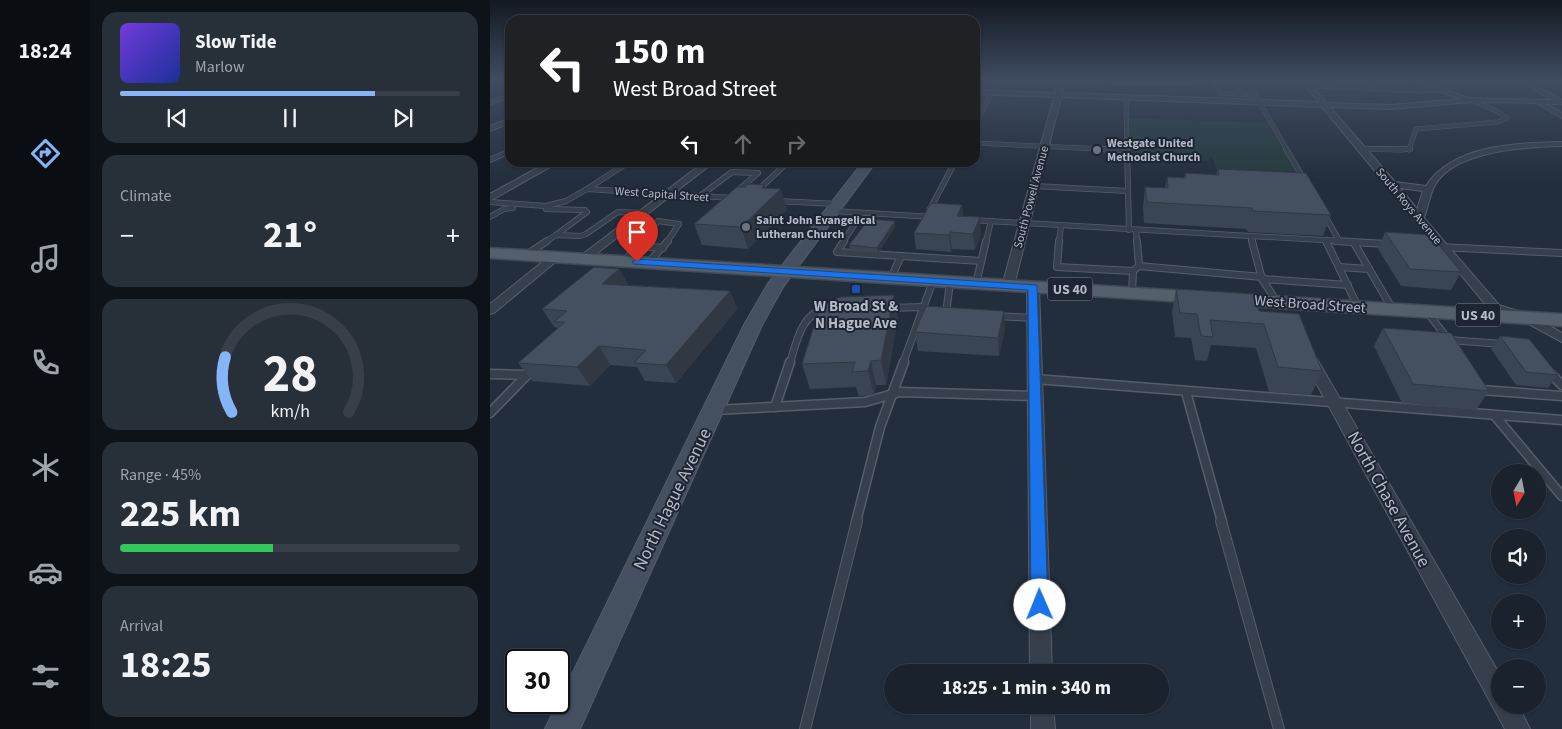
<!DOCTYPE html>
<html lang="en">
<head>
<meta charset="utf-8">
<style>
  body { margin:0; font-family:"Source Sans 3",sans-serif; background:#272f39; color:#f1f3f6; height:100vh; display:flex; flex-direction:column; font-size:19px; white-space:nowrap }
  * { box-sizing:border-box; margin:0 }
  p { font-size:16px; color:#9fa4aa }
  .icon { flex:none; width:28px; height:28px; fill:none; stroke:currentColor; stroke-width:2; stroke-linecap:round; stroke-linejoin:round }
  .map { position:relative; flex:1; overflow:hidden }
  .drawer { display:flex; flex-direction:column; gap:12px; padding:12px; background:#0e1319; width:400px }
  .drawer>* { flex:none }
  .banner { position:absolute; left:15px; top:15px; width:475px; height:152px; border-radius:15px; box-shadow:0 1px 4px #0004,0 0 0 1px #383f49; background:#202124; color:#fff; overflow:hidden }
  .needle { width:32px; rotate:190deg }
  .fabs { position:absolute; left:1001px; top:464px; display:grid; gap:10px }
  .fabs a { display:grid; place-items:center; width:55px; height:55px; border-radius:50%; background:#1a222d; box-shadow:0 1px 4px #0004,0 0 0 1px #383f49; font-size:25px }
  .speed { position:absolute; left:15px; top:649px; display:flex; gap:10px; font-size:25px; font-weight:700; text-align:center }
  .speed>* { display:grid; place-content:center; width:65px; height:65px; border-radius:50%; background:#1a222d; box-shadow:0 1px 4px #0004,0 0 0 1px #383f49; line-height:1 }
  .speed .limit { border:2px solid #111; border-radius:8px; background:#fff; color:#111 }
  .pin { position:absolute; display:grid; place-items:center; width:42px; height:42px; color:#fff; margin:-51px -21px; border-radius:50% 50% 50% 0; rotate:-45deg; box-shadow:0 0 5px #0007 }
  .pin .icon { rotate:45deg }
  .me { position:absolute; width:55px; margin:-28px; rotate:359deg; stroke-linejoin:round; filter:drop-shadow(0 0 4px #0008) }
  .turn { display:flex; align-items:center; gap:18px; height:105px; padding:0 25px; font-size:22px }
  .turn .icon { width:65px; height:65px; stroke-width:2.5 }
  .turn b { display:block; font-size:35px; line-height:42px }
  .lanes { display:flex; align-items:center; height:48px; padding:0 25px; background:#0003; justify-content:center; gap:25px; direction:ltr }
  .lanes .off { opacity:.35 }
  .big { font-size:38px; font-weight:700; line-height:1.1 }
  .drawer .card { flex:1; display:flex; flex-direction:column; justify-content:center; gap:8px; min-width:0; padding:0 18px; border-radius:15px; background:#272f39 }
  .drawer .dial { align-items:center; gap:0 }
  .dial svg { height:130px; overflow:visible; fill:none; stroke:#383f49; stroke-width:7; stroke-linecap:round; text-anchor:middle }
  .dial text { fill:#f1f3f6; stroke:none }
  .song { display:flex; align-items:center; gap:15px }
  .cover { width:60px; height:60px; border-radius:8px; background:linear-gradient(135deg,hsl(260 70% 55%),hsl(230 70% 35%)) }
  .played { height:5px; border-radius:2px; background:linear-gradient(90deg,#86b4f8 75%,#383f49 75%) }
  .keys { display:flex; justify-content:space-around; direction:ltr }
  .heat { display:flex; justify-content:space-between; align-items:center; font-size:28px; direction:ltr }
  .charge { height:8px; border-radius:4px; background:linear-gradient(90deg,#34c759 45%,#383f49 0) }
  .trip { position:absolute; left:394px; top:664px; width:285px; height:50px; border-radius:25px; background:#1a222d; box-shadow:0 1px 4px #0004,0 0 0 1px #383f49; font-weight:700; line-height:50px; text-align:center }
  main { display:flex; flex:1; min-height:0 }
  .dock { display:flex; flex-direction:column; width:90px; justify-content:space-around; align-items:center; background:#0a0e12; color:#9fa4aa }
  .dock .icon { width:35px; height:35px }
  .dock .active { color:#86b4f8 }
  .dock b { font-size:22px; color:#f1f3f6 }
  .map>svg:first-child { display:block }
</style>
</head>
<body>
<main>
<nav class="dock">
<b>18:24</b>
<svg class="icon active" aria-label="directions" viewBox="0 0 24 24"><path d="M12 3l9 9-9 9-9-9zM9 14v-3h6M13 9l2 2-2 2"/></svg>
<svg class="icon" aria-label="music" viewBox="0 0 24 24"><path d="M9 18V5l10-2v13"/><circle cx="6" cy="18" r="3"/><circle cx="16" cy="16" r="3"/></svg>
<svg class="icon" aria-label="phone" viewBox="0 0 24 24"><path d="M5 4h4l2 5-3 2q2 4 5 5l2-3 5 2v4C11 20 4 13 5 4z"/></svg>
<svg class="icon" aria-label="climate" viewBox="0 0 24 24"><path d="M12 3v18M4 7l16 10M4 17L20 7"/></svg>
<svg class="icon" aria-label="car" viewBox="0 0 24 24"><path d="M5 17H2v-5l4-1 3-4h7l3 4 3 1v5h-3M9 17h6M6 11h13"/><circle cx="7" cy="17" r="2"/><circle cx="17" cy="17" r="2"/></svg>
<svg class="icon" aria-label="filters" viewBox="0 0 24 24"><path d="M4 7h16M4 17h16"/><circle cx="9" cy="7" r="2"/><circle cx="15" cy="17" r="2"/></svg>
</nav>
<section class="drawer">
<div class="card">
<div class="song"><i class="cover"></i><div><b>Slow Tide</b><p>Marlow</p></div></div>
<div class="played"></div>
<div class="keys"><svg class="icon" aria-label="previous" viewBox="0 0 24 24"><path d="M18 5L8 12l10 7zM5 5v14"/></svg><svg class="icon" aria-label="pause" viewBox="0 0 24 24"><path d="M8 5v14M16 5v14"/></svg><svg class="icon" aria-label="next" viewBox="0 0 24 24"><path d="M6 5l10 7-10 7zM19 5v14"/></svg></div>
</div>
<div class="card"><p>Climate</p>
<div class="heat"><a>−</a><b class="big">21°</b><a>+</a></div>
</div>
<div class="card dial"><svg viewBox="0 0 100 80">
<path d="M14 69A42 42 0 1 1 86 69"/>
<path d="M14 69A42 42 0 0 1 10 35" stroke="#86b4f8"/>
<text x="50" y="56" font-size="32" font-weight="700">28</text>
<text x="50" y="72" font-size="11">km/h</text>
</svg></div>
<div class="card"><p>Range · 45%</p><b class="big">225 km</b><div class="charge"></div></div>
<div class="card"><p>Arrival</p><b class="big">18:25</b></div>
</section>
<div class="map">
<svg width="1072" height="729" viewBox="0 0 1072 729">
  <rect width="100%" height="100%" fill="#232e3c"/>
  <polygon fill="#253a3d" points="639,118 778,123 813,186 730,182 722,157 719,158 720,161 663,158 640,150"/>
  <g fill="none" stroke-linecap="round" stroke-linejoin="round">
    <g stroke="#555d6a" stroke-width="5">
      <g id="service-far4">
        <polyline points="724,79 730,93 766,95"/>
        <polyline points="744,79 751,94"/>
        <polyline points="756,79 797,150"/>
        <polyline points="819,86 875,88 866,79"/>
        <path d="M875,88C907,89 948,97 977,80L975,79"/>
        <polyline points="636,97 637,150"/>
        <polyline points="0,103 20,95"/>
        <polyline points="485,125 509,79"/>
        <polyline points="485,143 634,150"/>
        <polyline points="871,149 913,150"/>
        <polyline points="919,150 926,129 1008,122 1017,118 1007,111 981,100"/>
      </g>
    </g>
    <g stroke="#555d6a" stroke-width="6">
      <g id="service-far3">
        <polyline points="607,149 637,150"/>
        <polyline points="637,149 639,230"/>
        <polyline points="796,149 815,181"/>
        <polyline points="871,149 920,149"/>
        <polyline points="0,160 20,151"/>
        <polyline points="544,186 638,191"/>
        <polyline points="97,189 139,162"/>
        <polyline points="267,191 298,162"/>
        <polyline points="210,196 242,172 268,173 245,193"/>
        <polyline points="286,201 348,204"/>
        <polyline points="0,202 56,206 76,201 97,189 243,198"/>
        <polyline points="56,209 95,210 97,212 66,235"/>
        <polyline points="343,211 443,217"/>
        <polyline points="439,211 465,162"/>
        <polyline points="834,214 850,242"/>
        <polyline points="0,217 14,209 23,208"/>
        <polyline points="481,220 867,242"/>
        <polyline points="137,226 163,227"/>
        <polyline points="646,230 647,242"/>
        <polyline points="124,235 158,237"/>
        <polyline points="761,237 762,242"/>
        <polyline points="55,242 66,235 90,236 96,234 128,212 154,213"/>
        <polyline points="150,242 168,221 189,224 177,242"/>
        <polyline points="353,242 372,213"/>
        <polyline points="496,242 501,221"/>
        <polyline points="569,242 571,226"/>
      </g>
    </g>
    <g stroke="#555d6a" stroke-width="8">
      <g id="service-far2">
        <polyline points="354,241 347,252 411,256"/>
        <polyline points="569,241 567,267 643,271"/>
        <polyline points="762,241 772,279 787,302"/>
        <polyline points="836,241 868,307"/>
        <polyline points="845,241 897,244"/>
        <polyline points="864,243 903,310"/>
        <polyline points="149,246 173,248"/>
        <polyline points="950,247 1072,253"/>
        <polyline points="36,255 57,241"/>
        <polyline points="135,261 151,241"/>
        <polyline points="158,263 178,241"/>
        <polyline points="649,266 772,277"/>
        <polyline points="849,267 879,269"/>
        <polyline points="401,278 411,256 491,261"/>
        <polyline points="772,279 858,285"/>
        <polyline points="486,284 496,241"/>
        <polyline points="642,293 643,271 649,266 647,241"/>
        <polyline points="398,308 433,307"/>
        <polyline points="937,312 958,339"/>
        <polyline points="456,314 460,282"/>
        <polyline points="507,316 544,318"/>
        <polyline points="958,340 1013,344"/>
        <path d="M300,363C306,344 312,310 337,310"/>
        <polyline points="413,363 443,281"/>
      </g>
    </g>
    <g stroke="#555d6a" stroke-width="11">
      <g id="service-far1">
        <polyline points="1060,373 1072,385"/>
        <polyline points="0,374 37,375 0,413"/>
        <polyline points="545,379 1072,420"/>
        <polyline points="991,390 1072,396"/>
        <polyline points="696,392 732,522"/>
        <polyline points="285,407 300,362"/>
        <polyline points="225,410 375,402 410,392 545,396"/>
        <polyline points="1005,416 1072,496"/>
        <polyline points="366,522 390,427 414,362"/>
      </g>
    </g>
    <g stroke="#555d6a" stroke-width="12">
      <g id="service">
        <polyline points="731,521 789,729"/>
        <polyline points="315,729 367,521"/>
      </g>
    </g>
    <g stroke="#555d6a" stroke-width="2">
      <g id="minor">
        <path d="M569,79H575L572,93L829,102L810,79H816L836,103L901,105L971,99L932,86L918,79H925L978,98L1062,100L1026,79H1033L1072,100V104H1055L1072,113V118L1046,103L981,102L901,109L840,107L905,182L936,186C963,144 1028,143 1072,142V146C1037,147 965,150 945,185C940,194 938,207 934,218L1009,305L1041,315L1072,333V342L1033,321L1001,311L832,107L571,97L524,286L522,288H514L512,286L564,97L485,94V90L565,93ZM910,188L933,191L927,209Z"/>
        <polygon points="20,118 20,123 0,131 0,126"/>
        <polygon points="58,162 69,162 0,201 0,194"/>
        <polygon points="214,162 224,162 97,261 89,261 88,259 89,257"/>
        <polygon points="65,254 69,255 70,257 69,259 4,313 0,314 0,304 61,255"/>
        <polygon points="543,283 549,287 562,672 540,672 537,287"/>
        <polygon points="820,355 825,356 827,359 1010,675 1010,705 1028,705 1040,729 1015,729 813,359 815,356"/>
        <polygon points="541,705 563,705 565,729 541,729"/>
      </g>
    </g>
    <g stroke="#555d6a" stroke-width="2">
      <polygon id="secondary" points="373,162 386,162 293,287 272,325 90,729 55,729 254,325 279,282"/>
    </g>
    <g stroke="#404955" stroke-width="3">
      <polygon id="primary" points="0,248 1072,314 1072,326 0,258"/>
    </g>
    <use href="#service-far4" stroke="#36404c" stroke-width="4"/>
    <use href="#service-far3" stroke="#36404c" stroke-width="4.5"/>
    <use href="#service-far2" stroke="#36404c" stroke-width="6"/>
    <use href="#service-far1" stroke="#36404c" stroke-width="8"/>
    <use href="#service" stroke="#36404c" stroke-width="10"/>
    <use href="#minor" fill="#36404c" fill-rule="evenodd"/>
    <use href="#secondary" fill="#444f5f" fill-rule="evenodd"/>
    <use href="#primary" fill="#545f6c" fill-rule="evenodd"/>
  </g>
  <g fill="#3a4553">
    <polygon points="615,79 709,79 708,87 617,85 614,83"/>
    <polygon points="728,169 841,215 833,236 758,232 756,229 654,223 653,207 655,187 675,188 677,177 694,178 695,173 726,175"/>
    <polygon points="274,185 275,188 297,209 258,249 212,245 204,224 255,187"/>
    <polygon points="472,205 473,216 491,234 485,250 462,249 461,252 426,249 424,233"/>
    <polygon points="405,227 388,253 360,251 359,245"/>
    <polygon points="895,232 971,272 961,290 911,286 888,249"/>
    <polygon points="129,269 138,285 240,291 247,309 186,383 155,381 147,367 120,365 100,386 42,381 28,363 68,328 64,327 52,309"/>
    <polygon points="686,289 769,311 832,371 821,395 779,392 766,348 721,345 717,361 705,360 701,338 685,337 682,312"/>
    <polygon points="408,319 396,385 386,385 384,395 369,396 366,387 320,389 312,364"/>
    <polygon points="893,328 999,391 986,410 912,403 884,346"/>
    <polygon points="515,329 509,356 428,351 425,332"/>
    <polygon points="1010,336 1068,375 1058,388 1026,385 1001,349"/>
  </g>
  <g fill="#303843">
    <polygon points="274,185 279,200 291,189 297,209 258,249 251,227 272,188"/>
    <polygon points="472,205 473,221 467,216"/>
    <polygon points="490,217 491,234 485,250 483,234"/>
    <polygon points="405,221 405,227 388,253 387,248"/>
    <polygon points="460,232 462,249 461,252 459,235"/>
    <polygon points="129,269 138,286 112,284"/>
    <polygon points="240,291 247,309 186,383 176,365"/>
    <polygon points="404,295 408,319 396,385 391,360"/>
    <polygon points="514,311 515,329 509,356 508,338"/>
    <polygon points="109,346 120,365 100,386 87,367"/>
    <polygon points="381,361 386,385 384,395 378,371"/>
  </g>
  <g fill="#445060" stroke="#303843">
    <polygon points="728,169 816,173 841,215 763,211 762,208 657,202 655,187 678,188 677,177 696,178 695,173 729,175"/>
    <polygon points="259,184 274,185 272,188 291,189 251,227 204,224 247,187 255,187"/>
    <polygon points="441,203 472,205 467,216 490,217 483,234 460,232 459,235 424,233"/>
    <polygon points="379,219 405,221 387,248 359,245"/>
    <polygon points="895,232 941,235 971,272 920,269"/>
    <polygon points="104,267 129,269 112,284 240,291 176,365 144,363 156,350 109,346 87,367 28,363 75,322 64,322 77,311 52,309"/>
    <polygon points="686,289 764,294 769,311 809,314 832,371 788,367 774,324 720,320 723,337 711,336 707,314 690,313"/>
    <polygon points="404,295 391,360 381,361 378,371 362,372 365,362 312,364 330,307 350,297"/>
    <polygon points="436,306 514,311 508,338 425,332"/>
    <polygon points="893,328 961,333 999,391 923,384"/>
    <polygon points="1010,336 1039,339 1068,375 1036,372"/>
  </g>
  <linearGradient id="sky" x2="0" y2="1"><stop stop-color="#131921"/><stop offset="0.44" stop-color="#3f4c61"/><stop offset="1" stop-color="#3f4c61" stop-opacity="0"/></linearGradient>
  <rect width="1072" height="181" fill="url(#sky)"/>
  <polygon fill="#1a73e8" stroke="#114b97" points="147,259 547,285 558,605 556,611 550,613 544,611 541,605 538,290 144,264 142,262"/>
  <g fill="#6b7280" stroke="#1c2531" stroke-width="2">
    <circle cx="607" cy="150" r="5"/>
    <circle cx="256" cy="227" r="5"/>
  </g>
  <rect fill="#1a4fb4" stroke="#1c2531" stroke-width="2" x="361" y="284" width="10" height="10" rx="2.5"/>
  <g text-anchor="middle" stroke-width="4" stroke-linejoin="round" paint-order="stroke">
    <g font-size="12" font-weight="bold" fill="#b2bac7" stroke="#1c2531" text-anchor="start">
      <text x="617" y="147">Westgate United<tspan x="617" dy="14">Methodist Church</tspan></text>
      <text x="266" y="224">Saint John Evangelical<tspan x="266" dy="14">Lutheran Church</tspan></text>
    </g>
    <g font-size="12" fill="#b2bac7" stroke="#1c2531">
      <text transform="translate(172 194) rotate(4)" y="4">West Capital Street</text>
      <text transform="translate(541 197) rotate(-75)" y="4">South Powell Avenue</text>
      <text transform="translate(919 206) rotate(50)" y="4">South Roys Avenue</text>
    </g>
    <g fill="#1c2531" stroke="#858d9a" stroke-width="1">
      <rect x="557.5" y="277.5" width="45" height="23" rx="4"/>
      <rect x="965.5" y="303.5" width="45" height="23" rx="4"/>
    </g>
    <g font-size="14" font-weight="bold" fill="#b2bac7">
      <text x="580" y="294">US 40</text>
      <text x="988" y="320">US 40</text>
    </g>
    <g font-size="15" fill="#b2bac7" stroke="#1c2531">
      <text transform="translate(820 304) rotate(4)" y="5">West Broad Street</text>
    </g>
    <g font-size="15" font-weight="bold" fill="#b2bac7" stroke="#1c2531">
      <text x="366" y="311">W Broad St &amp;<tspan x="366" dy="17">N Hague Ave</tspan></text>
    </g>
    <g font-size="18" fill="#b2bac7" stroke="#1c2531">
      <text transform="translate(182 499) rotate(-64)" y="6">North Hague Avenue</text>
      <text transform="translate(899 499) rotate(61)" y="6">North Chase Avenue</text>
    </g>
  </g>
</svg>
<div class="fabs">
<a><svg class="needle" viewBox="-14 -14 28 28"><path d="M0-13l5 13h-10z" fill="#e53935"/><path d="M0 13l5-13h-10z" fill="#9fa4aa"/></svg></a>
<a><svg class="icon" aria-label="sound" viewBox="0 0 24 24"><path d="M4 9h4l5-4v14l-5-4H4zM17 9q2 3 0 6"/></svg></a>
<a>+</a>
<a>−</a>
</div>
<div class="speed"><div class="limit">30</div></div>
<div class="pin" style="left:147px;top:262px;background:#d93025"><svg class="icon" aria-label="arrive" viewBox="0 0 24 24"><path d="M6 21V4h12l-3 4 3 4H6"/></svg></div>
<svg class="me" style="left:550px;top:605px" viewBox="-20 -20 40 40"><circle r="19" fill="#fff"/><path d="M0-13L10 11 0 6-10 11z" fill="#1a73e8"/></svg>
<div class="trip">18:25 · 1 min · 340 m</div>
<div class="banner">
<div class="turn"><svg class="icon" aria-label="left" viewBox="0 0 24 24"><path d="M17 20v-9H6M10 6l-5 5 5 5"/></svg><div><b>150 m</b>West Broad Street</div></div>
<div class="lanes"><svg class="icon" aria-label="left" viewBox="0 0 24 24"><path d="M17 20v-9H6M10 6l-5 5 5 5"/></svg><svg class="icon off" aria-label="ahead" viewBox="0 0 24 24"><path d="M12 20V5M6 11l6-6 6 6"/></svg><svg class="icon off" aria-label="right" viewBox="0 0 24 24"><path d="M7 20v-9h11M14 6l5 5-5 5"/></svg></div>
</div>
</div>
</main>
</body>
</html>
